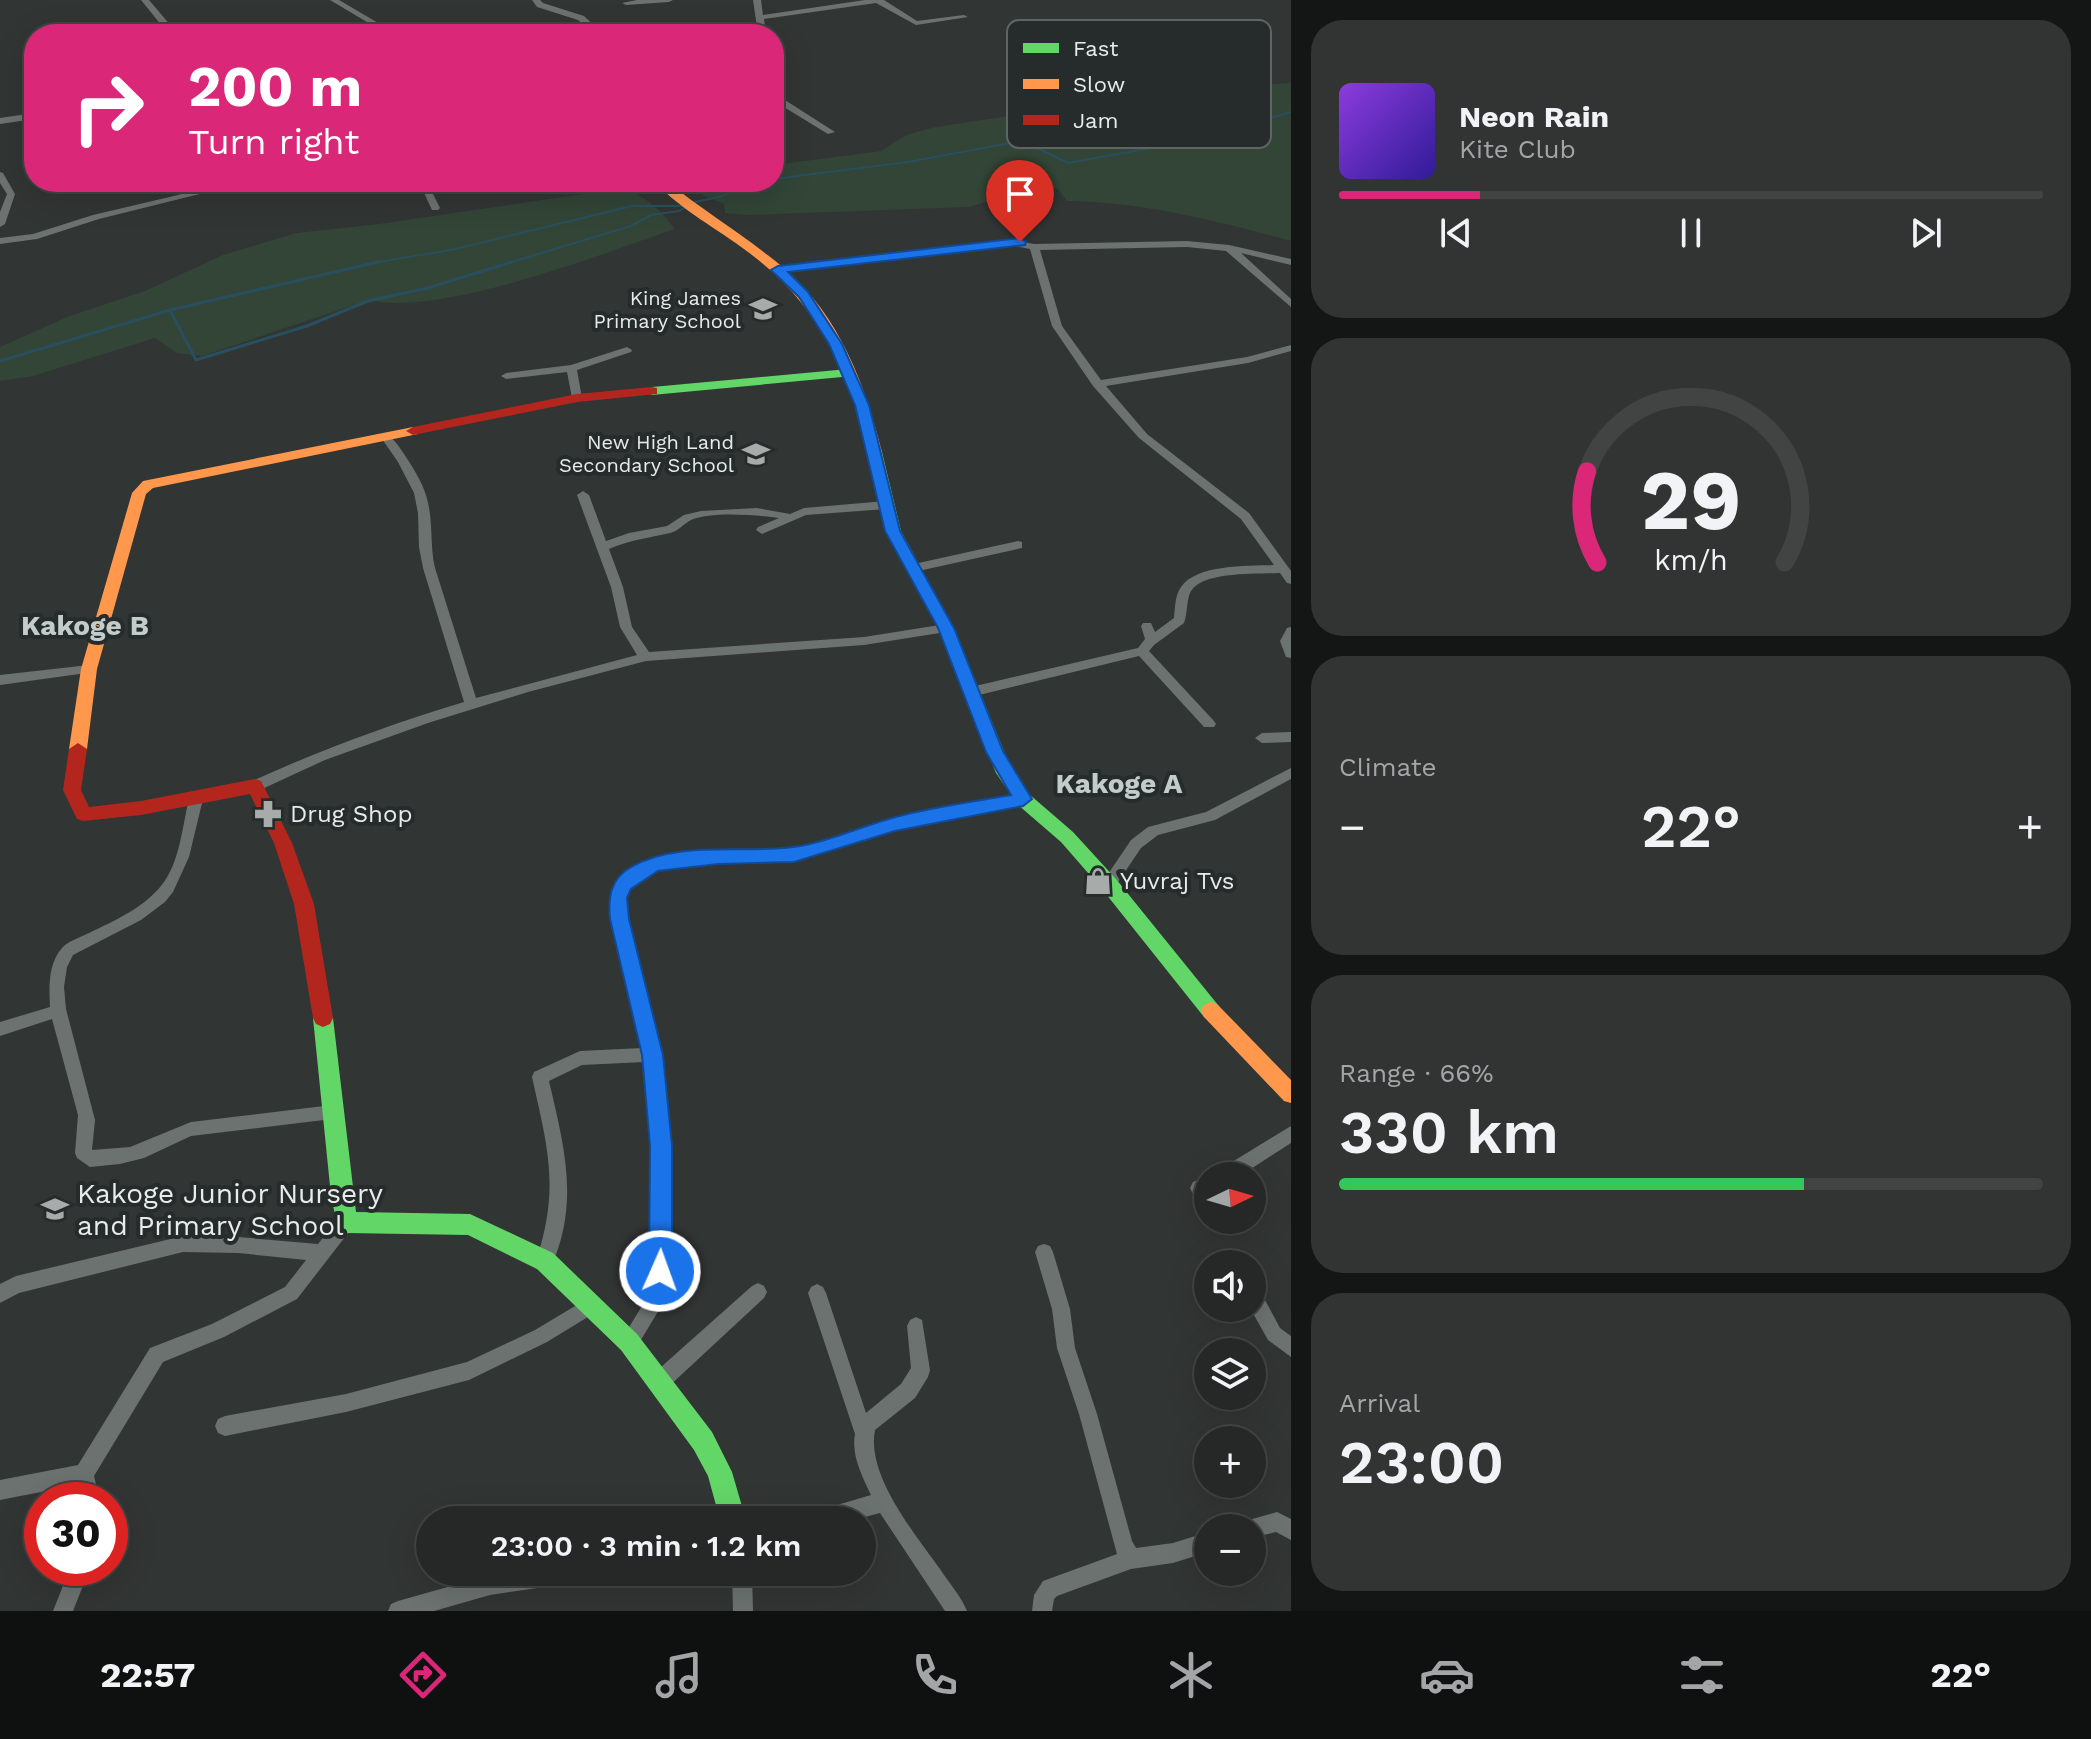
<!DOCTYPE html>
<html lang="en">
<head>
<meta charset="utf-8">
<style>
  body { margin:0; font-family:"Work Sans",sans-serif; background:#313433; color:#f1f3f6; height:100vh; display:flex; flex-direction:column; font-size:30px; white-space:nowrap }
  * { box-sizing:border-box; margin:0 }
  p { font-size:26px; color:#a3a6a7 }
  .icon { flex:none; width:44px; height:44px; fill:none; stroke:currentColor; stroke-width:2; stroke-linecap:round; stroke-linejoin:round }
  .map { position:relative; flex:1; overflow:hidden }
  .drawer { display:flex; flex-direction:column; gap:20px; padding:20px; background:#141615; width:800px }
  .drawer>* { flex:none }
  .hud { position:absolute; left:24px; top:24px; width:760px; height:168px; border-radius:32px; box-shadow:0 8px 32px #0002,0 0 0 2px #424444; background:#db2777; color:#fff; overflow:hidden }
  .needle { width:52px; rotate:85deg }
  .tools { position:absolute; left:1194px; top:1162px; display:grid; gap:16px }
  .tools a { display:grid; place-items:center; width:72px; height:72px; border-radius:50%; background:#252827; box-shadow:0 8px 32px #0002,0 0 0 2px #424444; font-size:40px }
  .speed { position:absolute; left:24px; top:1482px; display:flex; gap:16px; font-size:40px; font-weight:700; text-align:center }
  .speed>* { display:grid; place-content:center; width:104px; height:104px; border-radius:50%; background:#252827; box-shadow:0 8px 32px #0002,0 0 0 2px #424444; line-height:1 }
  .speed .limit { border:12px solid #d22; background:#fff; color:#111 }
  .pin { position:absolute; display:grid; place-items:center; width:68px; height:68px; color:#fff; margin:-82px -34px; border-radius:50% 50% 50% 0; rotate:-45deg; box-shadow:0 0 8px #0007 }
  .pin .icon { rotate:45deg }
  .me { position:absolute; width:88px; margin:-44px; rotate:2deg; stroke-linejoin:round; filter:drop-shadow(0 0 6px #0008) }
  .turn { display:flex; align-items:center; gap:28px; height:168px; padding:0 32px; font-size:36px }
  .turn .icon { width:104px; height:104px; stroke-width:2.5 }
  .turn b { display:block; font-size:56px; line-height:68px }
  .big { font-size:60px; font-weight:600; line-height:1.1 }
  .drawer .tile { flex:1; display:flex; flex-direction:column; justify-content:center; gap:12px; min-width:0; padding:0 28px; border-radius:32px; background:#313433 }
  .drawer .dial { align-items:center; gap:0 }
  .dial svg { height:208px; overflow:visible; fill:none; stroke:#424444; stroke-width:7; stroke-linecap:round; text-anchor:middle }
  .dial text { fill:#f1f3f6; stroke:none }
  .song { display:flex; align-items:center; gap:24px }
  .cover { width:96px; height:96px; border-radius:12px; background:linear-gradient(135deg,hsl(270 70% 55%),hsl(250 70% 35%)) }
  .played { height:8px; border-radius:4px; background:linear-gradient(90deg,#db2777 20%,#424444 20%) }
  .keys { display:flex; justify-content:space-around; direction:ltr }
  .heat { display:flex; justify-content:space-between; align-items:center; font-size:44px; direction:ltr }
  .charge { height:12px; border-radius:6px; background:linear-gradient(90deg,#34c759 66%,#424444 0) }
  .trip { position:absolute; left:416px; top:1506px; width:460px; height:80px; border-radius:40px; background:#252827; box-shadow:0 8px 32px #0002,0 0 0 2px #424444; font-weight:600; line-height:80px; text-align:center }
  .dock { display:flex; height:128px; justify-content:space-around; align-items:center; background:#0f1010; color:#a3a6a7 }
  .dock .icon { width:56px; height:56px }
  .dock .on { color:#db2777 }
  .dock b { font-size:36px; color:#f1f3f6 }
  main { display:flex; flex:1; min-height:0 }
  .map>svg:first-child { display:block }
</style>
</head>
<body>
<main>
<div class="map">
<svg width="1291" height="1611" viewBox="0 0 1291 1611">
  <rect width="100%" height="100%" fill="#313534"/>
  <g fill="#324537">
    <path d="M1241,76L1271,84L1291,83V241C1218,221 1143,202 1067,201L1057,188L1006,196L969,207L748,215L725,213L724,204L702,195L724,182H774V165L881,151L906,135L935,127L1044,111L1077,110L1110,98L1195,100L1237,87Z"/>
    <path d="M624,188C646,197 661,210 675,229C601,254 442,317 369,300L202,356L177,353L155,338L33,376L0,381V347L67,317L145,291L223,255L296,233L379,224Z"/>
  </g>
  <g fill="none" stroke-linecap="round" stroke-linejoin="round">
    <g stroke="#294f5e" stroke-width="2">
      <polyline points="774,179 908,162 1016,142 1031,145 1068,163 1195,140 1291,112"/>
      <polyline points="366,264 451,250 632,206 684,206"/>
      <polyline points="505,264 631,226 651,215 679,211 695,202 723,196 748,182"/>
    </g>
    <g stroke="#294f5e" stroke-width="3">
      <polyline points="170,310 378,262"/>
      <polyline points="0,361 170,310 196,360 307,326 368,301 428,288 512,262"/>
    </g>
    <g fill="#6c7270" fill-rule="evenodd">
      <polygon points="141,0 149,0 172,27 192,34 166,31"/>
      <polygon points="330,0 339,0 397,34 387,34"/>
      <polygon points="532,0 540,0 543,3 584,16 603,34 594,34 578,20 537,7"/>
      <polygon points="637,0 673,0 669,2 626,5 622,3"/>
      <polygon points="753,0 761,0 763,15 865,0 884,0 917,21 964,15 968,17 916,25 876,3 764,19 766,34 758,34"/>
      <polygon points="774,95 777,95 835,132 828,134 774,101"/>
      <polygon points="34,113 34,119 0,124 0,118"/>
      <polygon points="0,172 3,173 15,194 5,224 0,227 0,212 7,194 0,183"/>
      <polygon points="233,182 248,182 99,219 37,239 0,244 0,238 33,234 93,215"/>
      <polygon points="419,182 427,182 440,208 438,210 432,210"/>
      <path d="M1009,239L1034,244L1187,241L1229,245L1291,259V265L1241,253L1291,299V307L1226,251L1187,247L1040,250L1062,326L1101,380L1247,357L1291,345V351L1248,363L1106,386L1147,434L1249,513L1291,571V584L1287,583L1280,573C1259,574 1203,571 1191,591C1186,600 1188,613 1184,623L1154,645L1149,651L1214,721L1216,724L1214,727H1204L1139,656L971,697L964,692L971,687L1138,648L1145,639L1141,626L1143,623H1151L1155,632L1174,618C1175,608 1175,595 1181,587C1197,564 1249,566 1274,565L1241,519L1139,438L1093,386L1052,326L1030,249L1009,245L778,273L773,270L778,267Z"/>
      <polygon points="627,347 632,350 631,352 577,370 582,398 577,401 572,398 567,372 506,379 501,376 506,373 571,365"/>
      <path d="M385,433C394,438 400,448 406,457C415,471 425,487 428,503C433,524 430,547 435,568L476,698L637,655L620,627L611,587L577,495L583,491L589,495L606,541L629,533L667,526L684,515L701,511L757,508L790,514L804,508L886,501L892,505L886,509L806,515L762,534L756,530L758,527L779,518C758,515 711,511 691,520C683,524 679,531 670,533C649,538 629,540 609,549L623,587L632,627L649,652L864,637L946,624L952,628L946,632L864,645L646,661L528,692L428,723L325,760L260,790H250L248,786L250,782C320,750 391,724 464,702L423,568L419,547L418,513L414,493L398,462L380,436Z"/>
      <polygon points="1018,541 1022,542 1022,548 914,572 908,568 914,564"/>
      <polygon points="1291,627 1291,658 1286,657 1280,641 1287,628"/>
      <polygon points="89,665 94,666 95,669 94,672 0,685 0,675"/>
      <polygon points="1291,732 1291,742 1262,743 1255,738 1262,733"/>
      <polygon points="1291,768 1291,779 1215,820 1158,835 1141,848 1114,888 1104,888 1102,884 1104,880 1131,840 1148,827 1206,812"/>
      <path d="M196,794L203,799L189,857L173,892L165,902L141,920L73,955L67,967L64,987L66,1009L95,1120L92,1150L130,1147L191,1122L332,1105L338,1107L340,1112L338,1117L332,1119L191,1136L144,1158L120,1164L90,1167L77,1158L75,1153L78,1115L52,1019L0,1036V1022L50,1007C49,987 48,964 62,948C68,941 81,937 89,933C114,921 143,908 161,886C180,863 182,827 189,799Z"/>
      <path d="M1023,794L1028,795L1030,799L1028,803C983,816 936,819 891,830C857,838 826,855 792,860C743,867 687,852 642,877C625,886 624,902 626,919L660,1055L669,1146V1271L659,1310L636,1348L629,1351L622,1348L620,1342L645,1301L651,1271L653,1146L645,1062L582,1065L549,1081C564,1146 580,1202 551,1267L545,1269L539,1267L536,1261C560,1188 548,1149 532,1077L534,1072L580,1051L642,1048L612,919C610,900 612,881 629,870C678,838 743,858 797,848C828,843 855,828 885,820C930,808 978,806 1023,794Z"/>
      <polygon points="1291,1126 1291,1143 1240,1176 1216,1176 1219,1170"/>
      <polygon points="1208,1176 1208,1192 1199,1196 1193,1194 1190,1188 1193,1182"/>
      <polygon points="346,1214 352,1216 355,1222 352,1228 297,1299 224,1337 163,1362 94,1476 100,1500 80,1500 77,1485 0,1500 0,1480 78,1465 150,1348 212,1324 285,1287 306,1260 238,1253 183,1252 19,1293 0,1303 0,1284 16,1276 183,1236 238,1237 318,1244 340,1216"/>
      <polygon points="1044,1244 1050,1246 1053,1252 1070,1309 1075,1348 1097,1414 1132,1541 1136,1548 1173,1543 1208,1532 1208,1552 1173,1563 1131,1569 1057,1596 1054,1599 1052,1611 1032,1611 1034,1595 1043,1581 1117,1554 1079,1414 1057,1348 1052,1309 1035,1252 1038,1246"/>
      <polygon points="758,1283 764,1286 767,1292 764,1298 666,1389 659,1391 652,1389 650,1382 652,1375 752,1286"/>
      <path d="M817,1284L823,1287L826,1293L866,1413L901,1384L911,1368L907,1326L910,1320L916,1317L922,1320L930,1370L928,1377L915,1398L875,1430C866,1475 915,1534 940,1569C949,1583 961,1596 967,1611H945L880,1513L854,1520H810L813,1513L820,1510L871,1495C862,1476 851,1455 855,1434L808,1293L811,1287Z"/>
      <polygon points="1252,1284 1258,1287 1280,1328 1291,1336 1291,1357 1268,1340 1250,1308"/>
      <polygon points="590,1297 596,1300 599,1306 596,1312 547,1342 469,1380 346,1412 225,1436 218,1433 215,1426 218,1419 225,1416 346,1394 467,1362 535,1330"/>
      <polygon points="1277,1512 1291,1519 1291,1540 1276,1532 1252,1538 1252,1528 1242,1528 1245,1521"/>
      <polygon points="70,1568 90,1568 73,1611 53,1611"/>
      <polygon points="509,1572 650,1572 647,1579 640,1582 551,1586 490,1595 434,1611 388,1611 391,1604 398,1601 490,1575"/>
      <polygon points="732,1572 752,1572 753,1611 733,1611"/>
    </g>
    <g fill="#63d668" fill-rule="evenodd">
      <polygon points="848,369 855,373 853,376 652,395 645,391 652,387"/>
      <polygon points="875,448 882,452 901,531 954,628 1010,766 1029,794 1073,832 1116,879 1218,1005 1221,1011 1218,1017 1211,1020 1204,1017 1102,889 1061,842 1017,804 996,773 938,628 885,531 868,452"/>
      <polygon points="323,1009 330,1012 333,1018 356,1212 470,1214 553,1253 637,1334 712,1432 732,1472 746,1520 720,1520 708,1476 694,1450 621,1350 537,1269 468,1235 346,1233 338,1229 331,1196 313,1018 316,1012"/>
    </g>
    <g fill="#ff974d" fill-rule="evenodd">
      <path d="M655,182H668C706,213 749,238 786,270C840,317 865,385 882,452L880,455L875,456L868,452C847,368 819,305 748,252C718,229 681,210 655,182Z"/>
      <polygon points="413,427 418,428 418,434 153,488 146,494 97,669 87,749 78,755 72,753 69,749 81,669 132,493 143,481"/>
      <polygon points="1211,1002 1218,1005 1291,1080 1291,1103 1284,1101 1204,1017 1201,1011 1204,1005"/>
    </g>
    <g fill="#b3261e" fill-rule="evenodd">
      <polygon points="652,387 657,388 657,394 577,402 413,435 406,431 413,427 577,394"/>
      <polygon points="78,743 87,749 81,790 89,807 141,801 255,779 261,781 292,843 314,904 333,1018 330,1024 323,1027 316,1024 313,1018 294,904 274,843 250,794 141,815 83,821 77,819 63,790 69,749"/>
    </g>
  </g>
  <path fill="#1a73e8" stroke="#114b97" stroke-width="2" d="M1020,238L1026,242L1025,245L788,272L808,292L842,344L869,405L900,531L954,628L1003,751L1032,799L1023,806L895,831L794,862L718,864L658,871L631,889L627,898L629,919L663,1055L672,1146V1271L669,1279L660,1282L652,1279L649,1271L650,1146L642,1055L610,919C608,898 610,879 631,867C678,840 741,854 793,847C825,843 860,827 892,818C930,807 972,802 1011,795L986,752L938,628L885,531L855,405L829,344L799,297L771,270L778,266Z"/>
  <defs>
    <g id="school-bare" transform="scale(2.16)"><path d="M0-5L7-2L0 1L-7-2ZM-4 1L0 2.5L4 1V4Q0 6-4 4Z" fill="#a7abaa" stroke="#262c2b" stroke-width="2.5" paint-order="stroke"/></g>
    <g id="pharmacy-bare" transform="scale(2.16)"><path d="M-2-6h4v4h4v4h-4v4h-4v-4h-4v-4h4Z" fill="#a7abaa" stroke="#262c2b" stroke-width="2.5" paint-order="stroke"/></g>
    <g id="shop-bare" transform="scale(2.16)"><path d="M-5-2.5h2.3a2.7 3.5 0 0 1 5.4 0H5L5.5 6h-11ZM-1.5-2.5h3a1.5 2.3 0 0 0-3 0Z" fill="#a7abaa" stroke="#262c2b" stroke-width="2.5" paint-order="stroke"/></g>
  </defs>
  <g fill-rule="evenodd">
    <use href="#school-bare" x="763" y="309"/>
    <use href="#school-bare" x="756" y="454"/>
    <use href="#pharmacy-bare" x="268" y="814"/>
    <use href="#shop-bare" x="1098" y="881"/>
    <use href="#school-bare" x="55" y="1209"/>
  </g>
  <g text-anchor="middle" stroke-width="8" stroke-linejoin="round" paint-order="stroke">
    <g font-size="20" fill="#e7ebea" stroke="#262c2b" text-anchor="end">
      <text x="741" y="305">King James<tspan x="741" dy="23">Primary School</tspan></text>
      <text x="734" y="449">New High Land<tspan x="734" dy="23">Secondary School</tspan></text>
    </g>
    <g font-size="24" fill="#e7ebea" stroke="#262c2b" text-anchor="start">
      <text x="290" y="822">Drug Shop</text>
      <text x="1120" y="889">Yuvraj Tvs</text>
    </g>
    <g font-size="28" font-weight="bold" fill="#c4cccb" stroke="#262c2b">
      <text x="85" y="635">Kakoge B</text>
      <text x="1119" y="793">Kakoge A</text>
    </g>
    <g font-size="28" fill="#e7ebea" stroke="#262c2b" text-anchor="start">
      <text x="77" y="1203">Kakoge Junior Nursery<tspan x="77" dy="32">and Primary School</tspan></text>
    </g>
  </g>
  <rect x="1007" y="20" width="264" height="128" rx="12" fill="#262c2b" stroke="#606564" stroke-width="2"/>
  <rect x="1023" y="43" width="36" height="10" fill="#63d668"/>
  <rect x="1023" y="79" width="36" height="10" fill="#ff974d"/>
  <rect x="1023" y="115" width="36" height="10" fill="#b3261e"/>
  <g font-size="22" fill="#e7ebea">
    <text x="1073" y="56">Fast</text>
    <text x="1073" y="92">Slow</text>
    <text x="1073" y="128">Jam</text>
  </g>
</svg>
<div class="tools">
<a><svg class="needle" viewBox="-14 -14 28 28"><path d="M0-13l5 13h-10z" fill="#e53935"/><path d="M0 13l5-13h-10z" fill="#a3a6a7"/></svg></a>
<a><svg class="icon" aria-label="sound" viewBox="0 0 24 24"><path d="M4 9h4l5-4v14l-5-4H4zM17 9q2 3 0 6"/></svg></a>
<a><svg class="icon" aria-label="layers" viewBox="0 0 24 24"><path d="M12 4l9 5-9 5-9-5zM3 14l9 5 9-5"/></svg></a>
<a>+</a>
<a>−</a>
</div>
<div class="speed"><div class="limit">30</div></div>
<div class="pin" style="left:1020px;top:242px;background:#d93025"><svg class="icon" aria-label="arrive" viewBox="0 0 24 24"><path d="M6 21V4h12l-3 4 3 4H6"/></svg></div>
<svg class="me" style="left:660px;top:1271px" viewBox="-20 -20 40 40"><circle r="17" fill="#1a73e8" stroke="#fff" stroke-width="3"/><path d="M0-11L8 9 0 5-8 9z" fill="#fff"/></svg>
<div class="trip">23:00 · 3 min · 1.2 km</div>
<div class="hud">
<div class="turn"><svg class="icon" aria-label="right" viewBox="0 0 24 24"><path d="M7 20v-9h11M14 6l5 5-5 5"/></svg><div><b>200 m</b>Turn right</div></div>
</div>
</div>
<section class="drawer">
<div class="tile">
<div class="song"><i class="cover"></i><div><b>Neon Rain</b><p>Kite Club</p></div></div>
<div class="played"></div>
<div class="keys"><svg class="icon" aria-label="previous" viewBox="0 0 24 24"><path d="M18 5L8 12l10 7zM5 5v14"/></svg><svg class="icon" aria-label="pause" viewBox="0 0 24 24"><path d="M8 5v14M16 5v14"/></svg><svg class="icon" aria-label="next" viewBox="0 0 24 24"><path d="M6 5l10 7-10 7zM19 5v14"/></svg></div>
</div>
<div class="tile dial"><svg viewBox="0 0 100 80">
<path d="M14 69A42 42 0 1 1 86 69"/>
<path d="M14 69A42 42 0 0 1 10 34" stroke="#db2777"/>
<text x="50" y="56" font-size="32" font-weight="700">29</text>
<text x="50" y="72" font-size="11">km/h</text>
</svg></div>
<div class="tile"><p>Climate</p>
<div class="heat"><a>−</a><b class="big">22°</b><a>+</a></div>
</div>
<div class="tile"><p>Range · 66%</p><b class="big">330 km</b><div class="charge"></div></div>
<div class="tile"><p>Arrival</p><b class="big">23:00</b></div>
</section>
</main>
<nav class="dock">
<b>22:57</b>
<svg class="icon on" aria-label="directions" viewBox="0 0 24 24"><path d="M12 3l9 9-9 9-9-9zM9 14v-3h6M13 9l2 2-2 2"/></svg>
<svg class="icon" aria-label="music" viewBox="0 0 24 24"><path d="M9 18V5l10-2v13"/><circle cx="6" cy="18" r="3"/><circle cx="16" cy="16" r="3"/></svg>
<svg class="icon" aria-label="phone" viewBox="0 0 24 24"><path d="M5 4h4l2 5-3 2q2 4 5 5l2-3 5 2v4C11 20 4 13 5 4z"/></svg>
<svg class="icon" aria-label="climate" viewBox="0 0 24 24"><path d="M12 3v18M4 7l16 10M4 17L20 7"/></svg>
<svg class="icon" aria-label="car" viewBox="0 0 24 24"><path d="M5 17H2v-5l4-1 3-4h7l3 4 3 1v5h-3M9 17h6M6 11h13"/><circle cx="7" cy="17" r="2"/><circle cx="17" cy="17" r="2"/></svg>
<svg class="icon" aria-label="filters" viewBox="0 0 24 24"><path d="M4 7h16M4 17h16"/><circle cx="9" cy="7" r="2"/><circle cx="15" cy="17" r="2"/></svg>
<b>22°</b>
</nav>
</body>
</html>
